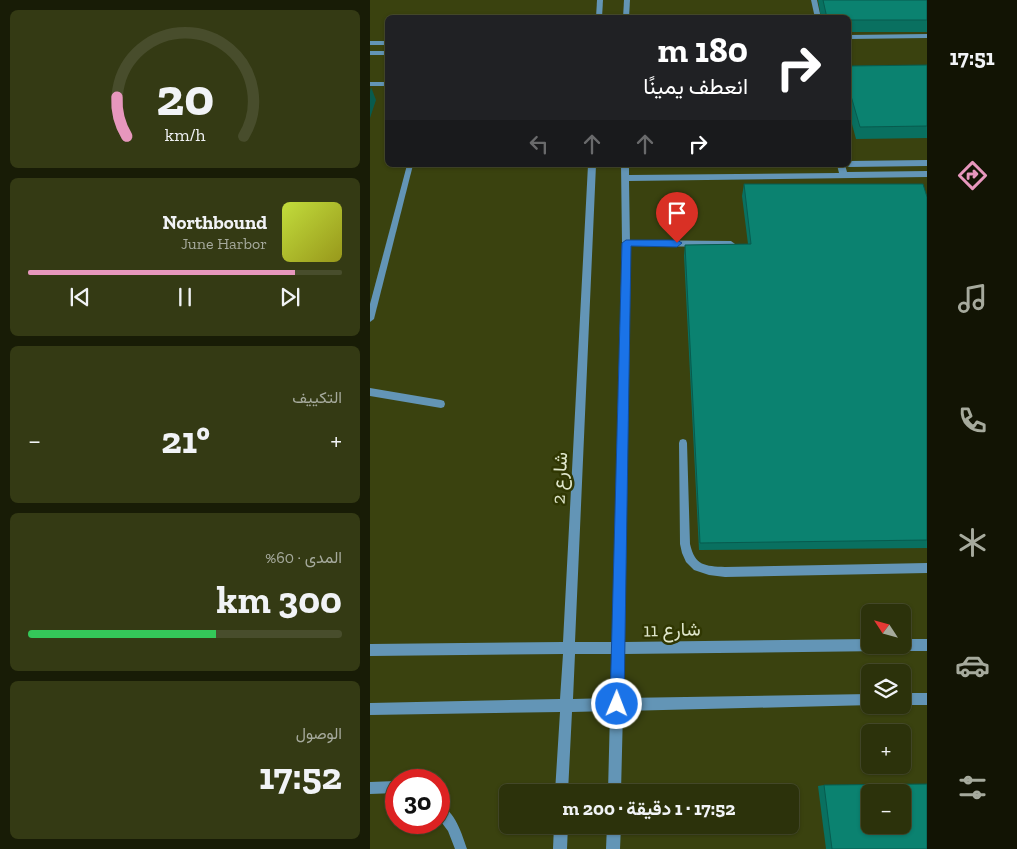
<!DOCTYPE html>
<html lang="ar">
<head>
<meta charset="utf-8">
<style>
  body { margin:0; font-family:"Zilla Slab",Vazirmatn,serif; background:#343a14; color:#f1f3f6; direction:rtl; height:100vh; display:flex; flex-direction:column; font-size:19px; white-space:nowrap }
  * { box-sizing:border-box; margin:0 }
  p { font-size:16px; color:#a6aa9d }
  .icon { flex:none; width:28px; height:28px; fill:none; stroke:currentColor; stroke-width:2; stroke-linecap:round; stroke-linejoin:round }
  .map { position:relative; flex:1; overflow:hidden; direction:ltr }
  .side { display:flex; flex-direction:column; gap:10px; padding:10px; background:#181c06; width:370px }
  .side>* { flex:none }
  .hud { position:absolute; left:15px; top:15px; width:466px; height:152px; border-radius:8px; box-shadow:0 1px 4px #0004,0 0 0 1px #484d2c; direction:rtl; background:#202124; color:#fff; overflow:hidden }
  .needle { width:32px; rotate:306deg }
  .controls { position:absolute; left:491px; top:604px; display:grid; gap:10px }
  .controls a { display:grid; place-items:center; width:50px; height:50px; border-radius:8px; background:#2c320b; box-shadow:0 1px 4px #0004,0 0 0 1px #484d2c; font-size:25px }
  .speed { position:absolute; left:15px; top:769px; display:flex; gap:10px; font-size:25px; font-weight:700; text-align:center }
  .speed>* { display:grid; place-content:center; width:65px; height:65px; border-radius:50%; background:#2c320b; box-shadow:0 1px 4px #0004,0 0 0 1px #484d2c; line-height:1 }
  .speed .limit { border:8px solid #d22; background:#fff; color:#111 }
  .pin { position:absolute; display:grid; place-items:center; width:42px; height:42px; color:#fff; margin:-51px -21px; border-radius:50% 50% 50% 0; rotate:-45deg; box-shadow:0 0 5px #0007 }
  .pin .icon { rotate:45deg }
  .me { position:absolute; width:55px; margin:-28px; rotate:1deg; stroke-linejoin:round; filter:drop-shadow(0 0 4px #0008) }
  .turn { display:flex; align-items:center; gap:18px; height:105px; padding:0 20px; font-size:22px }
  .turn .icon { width:65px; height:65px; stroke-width:2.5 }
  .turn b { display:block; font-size:35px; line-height:42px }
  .lanes { display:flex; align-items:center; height:48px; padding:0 20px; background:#0003; justify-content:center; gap:25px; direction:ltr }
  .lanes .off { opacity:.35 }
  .big { font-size:38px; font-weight:700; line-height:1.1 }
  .side .tile { flex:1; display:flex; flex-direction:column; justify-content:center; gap:8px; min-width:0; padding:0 18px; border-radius:8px; background:#343a14 }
  .side .dial { align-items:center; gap:0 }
  .dial svg { height:130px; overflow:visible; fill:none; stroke:#484d2c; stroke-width:7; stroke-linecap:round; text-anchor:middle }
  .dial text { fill:#f1f3f6; stroke:none }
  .song { display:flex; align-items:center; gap:15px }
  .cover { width:60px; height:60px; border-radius:8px; background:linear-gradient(135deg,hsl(70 70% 55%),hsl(60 70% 35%)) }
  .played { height:5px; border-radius:2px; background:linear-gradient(90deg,#e797bd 85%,#484d2c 85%) }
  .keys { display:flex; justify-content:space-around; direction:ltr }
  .heat { display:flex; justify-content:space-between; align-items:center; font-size:28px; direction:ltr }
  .charge { height:8px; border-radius:4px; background:linear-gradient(90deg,#34c759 60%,#484d2c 0) }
  .trip { position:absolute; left:129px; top:784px; width:300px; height:50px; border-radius:8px; background:#2c320b; box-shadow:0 1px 4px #0004,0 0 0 1px #484d2c; font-weight:700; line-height:50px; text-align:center; direction:rtl }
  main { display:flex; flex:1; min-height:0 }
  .tab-bar { display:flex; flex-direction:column; width:90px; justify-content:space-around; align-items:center; background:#121404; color:#a6aa9d }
  .tab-bar .icon { width:35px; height:35px }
  .tab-bar .selected { color:#e797bd }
  .tab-bar b { font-size:22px; color:#f1f3f6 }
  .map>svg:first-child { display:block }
</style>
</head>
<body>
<main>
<nav class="tab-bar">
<b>17:51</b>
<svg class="icon selected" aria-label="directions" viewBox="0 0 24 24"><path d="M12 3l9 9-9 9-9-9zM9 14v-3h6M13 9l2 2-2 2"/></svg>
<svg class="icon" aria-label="music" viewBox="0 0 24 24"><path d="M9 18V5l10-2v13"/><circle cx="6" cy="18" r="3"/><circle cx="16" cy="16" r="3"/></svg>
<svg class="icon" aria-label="phone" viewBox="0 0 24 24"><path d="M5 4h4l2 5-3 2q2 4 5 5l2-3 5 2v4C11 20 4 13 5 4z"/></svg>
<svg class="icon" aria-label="climate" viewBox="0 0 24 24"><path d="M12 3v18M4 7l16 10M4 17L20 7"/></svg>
<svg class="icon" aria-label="car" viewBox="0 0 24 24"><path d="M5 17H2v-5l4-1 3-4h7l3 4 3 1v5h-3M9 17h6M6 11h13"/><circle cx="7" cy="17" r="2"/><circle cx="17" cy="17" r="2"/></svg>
<svg class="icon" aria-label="filters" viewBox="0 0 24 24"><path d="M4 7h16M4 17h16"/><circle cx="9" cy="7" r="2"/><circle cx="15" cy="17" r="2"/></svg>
</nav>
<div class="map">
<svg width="557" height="849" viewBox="0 0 557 849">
  <rect width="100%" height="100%" fill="#3a420f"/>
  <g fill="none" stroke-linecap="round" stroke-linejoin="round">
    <g fill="#6395b6" fill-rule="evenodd">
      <polygon points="441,0 447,0 451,18 445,18"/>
      <polygon points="557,34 557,38 479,39 479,35"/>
      <rect x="0" y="41" width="18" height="4"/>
      <rect x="0" y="51" width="18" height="4"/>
      <rect x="0" y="82" width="18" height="4"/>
      <polygon points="37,165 43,165 4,319 0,322 0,304"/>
      <polygon points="256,240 361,241 365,244 361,247 256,246 252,243"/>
      <polygon points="0,388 71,400 74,401 75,404 74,407 71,408 0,396"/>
      <path d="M313,439L316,440L317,443L320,544C325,566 335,566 355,567L557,563V573L355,577L339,575L324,570L316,562L312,553L310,544L309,443L310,440Z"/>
      <polygon points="26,781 26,793 0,794 0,782"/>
      <path d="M69,804C85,811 92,834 97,849H85L78,831L69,819Z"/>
    </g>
    <g fill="#6395b6" fill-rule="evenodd">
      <polygon points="227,0 233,0 232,18 226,18"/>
      <polygon points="254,0 260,0 259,18 253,18"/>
      <polygon points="557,160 557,166 479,167 476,165 479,165 479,161"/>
      <path d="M218,165H226L205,642H242L252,243L251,165H259V175L469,173L467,165H475L477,172L557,171V177L259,181L260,243L254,642L500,639V645H521L519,649L515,651L254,654L253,698L500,694V705H503L253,711L251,792H238L240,711L202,712L198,792H185L190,712L0,715V703L190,699L193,654L0,656V644L193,642ZM205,654H242L241,698L203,699Z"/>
      <polygon points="532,639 557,639 557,651 532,651 528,649 526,645 532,645"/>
      <polygon points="532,693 557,693 557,705 531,705"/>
      <polygon points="184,825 198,825 197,849 183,849"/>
      <polygon points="237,825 251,825 250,849 236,849"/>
    </g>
  </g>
  <g fill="#097060">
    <polygon points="448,0 557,0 557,32 479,32 479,18 451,18"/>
    <polygon points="557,65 557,138 486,139 479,113 479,66"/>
    <polygon points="374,184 557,197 557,548 329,550 314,256 315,245 378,244 372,196"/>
    <polygon points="454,785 557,849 456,849 448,786"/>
  </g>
  <polygon fill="#085b4e" points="1,87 6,100 0,118 0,92"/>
  <g fill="#0b8270" stroke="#085b4e" fill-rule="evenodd">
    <polygon points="453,0 557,0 557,20 479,20 479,18 457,18"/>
    <polygon points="359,16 359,18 310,18 310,17"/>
    <polygon points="557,65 557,126 490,127 479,89 479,66"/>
    <polygon points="374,184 553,184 557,197 557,540 330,543 315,245 381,244"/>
    <path d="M557,784V849H462L454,785ZM500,792H532V825H500Z"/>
  </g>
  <polygon fill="#1a73e8" stroke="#114b97" points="256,240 307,240 312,243 307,247 261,246 254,704 252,709 247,711 242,709 240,704 252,243"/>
  <g text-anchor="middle" stroke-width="5" stroke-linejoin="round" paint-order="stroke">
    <g font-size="19" fill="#dfe6cb" stroke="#303702">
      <text transform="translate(189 478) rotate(-87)" y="7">شارع 2</text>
      <text transform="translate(302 629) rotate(-1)" y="7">شارع 11</text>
    </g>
  </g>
</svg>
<div class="controls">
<a><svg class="needle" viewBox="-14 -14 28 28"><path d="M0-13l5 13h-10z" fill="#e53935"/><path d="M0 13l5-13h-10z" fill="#a6aa9d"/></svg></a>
<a><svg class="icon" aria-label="layers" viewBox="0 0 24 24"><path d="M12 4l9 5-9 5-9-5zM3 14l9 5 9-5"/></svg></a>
<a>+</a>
<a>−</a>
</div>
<div class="speed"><div class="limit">30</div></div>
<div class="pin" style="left:307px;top:243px;background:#d93025"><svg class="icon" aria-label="arrive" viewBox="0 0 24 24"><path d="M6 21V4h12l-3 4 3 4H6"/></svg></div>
<svg class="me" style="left:247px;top:704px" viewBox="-20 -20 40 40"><circle r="17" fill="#1a73e8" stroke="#fff" stroke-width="3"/><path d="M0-11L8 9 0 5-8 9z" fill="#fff"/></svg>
<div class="trip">17:52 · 1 دقيقة · 200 m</div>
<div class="hud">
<div class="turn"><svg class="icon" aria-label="right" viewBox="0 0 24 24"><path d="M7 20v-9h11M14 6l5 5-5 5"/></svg><div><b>180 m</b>انعطف يمينًا</div></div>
<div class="lanes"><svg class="icon off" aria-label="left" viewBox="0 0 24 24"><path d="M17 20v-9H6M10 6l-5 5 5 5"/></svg><svg class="icon off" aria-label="ahead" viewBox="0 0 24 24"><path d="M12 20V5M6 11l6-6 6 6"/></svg><svg class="icon off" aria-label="ahead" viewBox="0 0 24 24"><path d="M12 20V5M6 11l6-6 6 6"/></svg><svg class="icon" aria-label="right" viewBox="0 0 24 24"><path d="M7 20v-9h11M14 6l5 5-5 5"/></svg></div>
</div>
</div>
<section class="side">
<div class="tile dial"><svg viewBox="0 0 100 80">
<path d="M14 69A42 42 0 1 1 86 69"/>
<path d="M14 69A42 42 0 0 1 8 45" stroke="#e797bd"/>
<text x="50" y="56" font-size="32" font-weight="700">20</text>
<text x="50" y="72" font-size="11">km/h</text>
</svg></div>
<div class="tile">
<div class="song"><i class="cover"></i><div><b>Northbound</b><p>June Harbor</p></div></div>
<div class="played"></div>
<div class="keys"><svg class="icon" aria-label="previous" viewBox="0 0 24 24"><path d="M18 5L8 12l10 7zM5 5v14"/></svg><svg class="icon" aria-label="pause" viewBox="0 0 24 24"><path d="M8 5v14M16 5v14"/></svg><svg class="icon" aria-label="next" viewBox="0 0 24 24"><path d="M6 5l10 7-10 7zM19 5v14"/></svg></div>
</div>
<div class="tile"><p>التكييف</p>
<div class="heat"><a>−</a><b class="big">21°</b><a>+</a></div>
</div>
<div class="tile"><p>المدى · 60%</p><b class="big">300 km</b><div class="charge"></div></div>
<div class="tile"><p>الوصول</p><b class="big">17:52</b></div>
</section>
</main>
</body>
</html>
